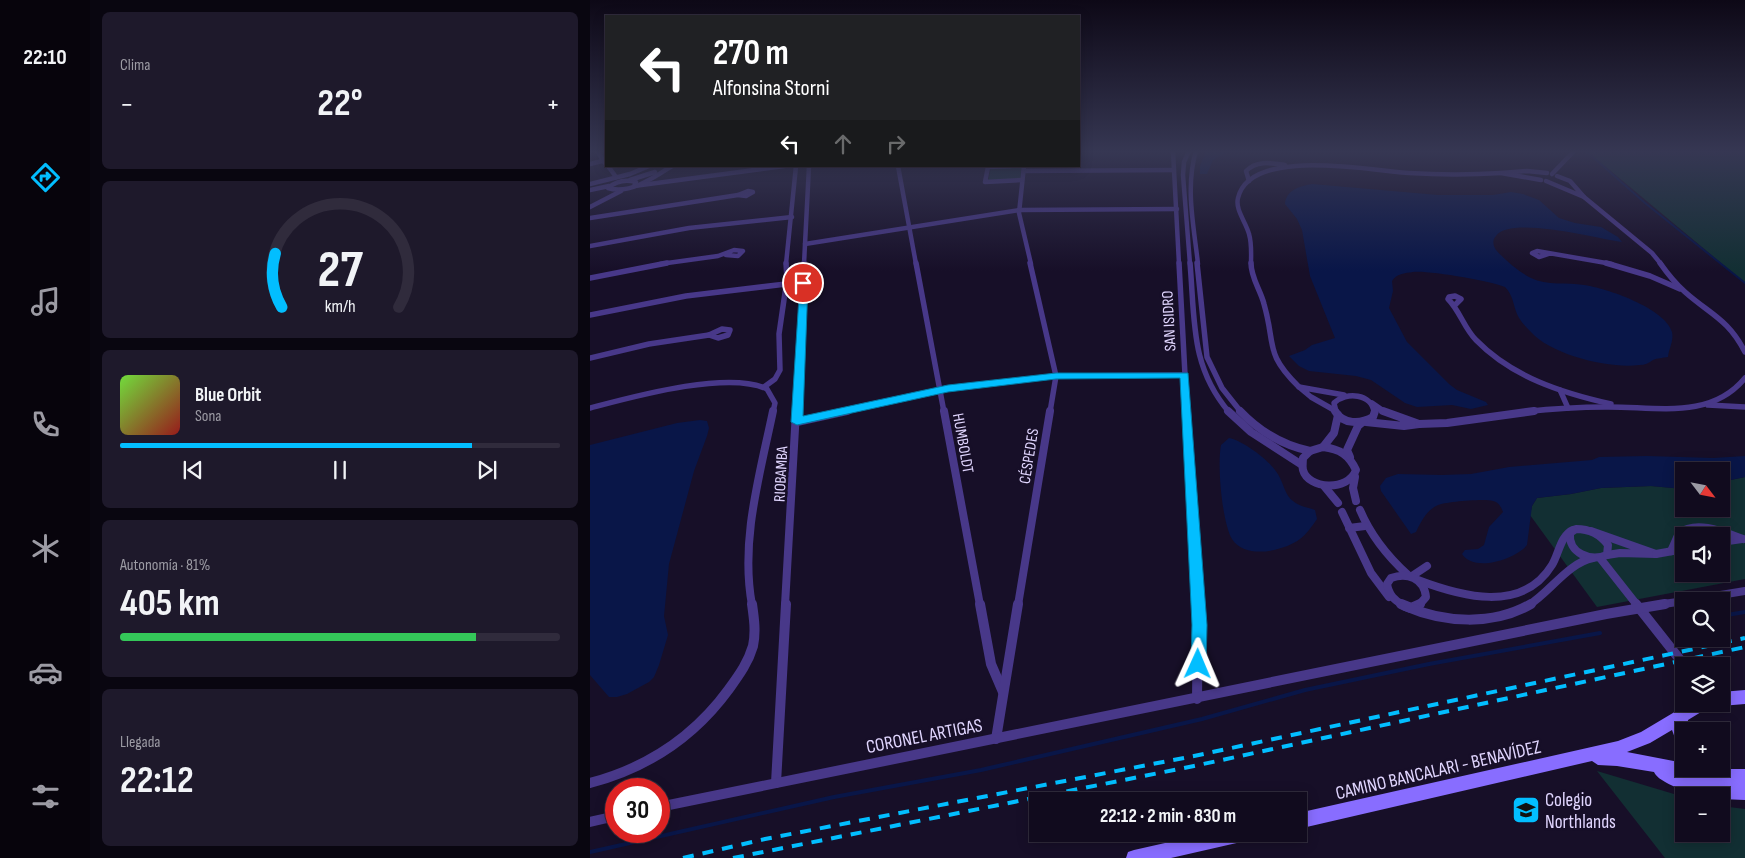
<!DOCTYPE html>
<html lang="es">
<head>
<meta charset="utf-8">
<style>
  body { margin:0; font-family:"Sofia Sans Condensed",sans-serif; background:#1e192b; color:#f1f3f6; height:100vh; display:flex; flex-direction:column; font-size:19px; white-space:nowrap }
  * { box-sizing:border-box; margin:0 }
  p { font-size:16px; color:#9c9ba4 }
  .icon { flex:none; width:28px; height:28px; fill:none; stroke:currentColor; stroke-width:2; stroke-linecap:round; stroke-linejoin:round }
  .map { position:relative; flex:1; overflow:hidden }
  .drawer { display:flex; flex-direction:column; gap:12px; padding:12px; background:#090610; width:500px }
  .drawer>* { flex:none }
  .guide { position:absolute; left:15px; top:15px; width:475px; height:152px; border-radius:0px; box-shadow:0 2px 12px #0003,0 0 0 1px #302b3c; background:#202124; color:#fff; overflow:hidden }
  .needle { width:32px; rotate:122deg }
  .tools { position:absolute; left:1085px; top:462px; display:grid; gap:10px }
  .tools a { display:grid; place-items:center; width:55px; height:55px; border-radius:0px; background:#110b1e; box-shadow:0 2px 12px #0003,0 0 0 1px #302b3c; font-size:25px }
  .speed { position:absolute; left:15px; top:778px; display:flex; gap:10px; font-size:25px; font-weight:700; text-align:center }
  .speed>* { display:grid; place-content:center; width:65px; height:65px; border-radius:50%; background:#110b1e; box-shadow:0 2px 12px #0003,0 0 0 1px #302b3c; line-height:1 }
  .speed .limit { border:8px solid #d22; background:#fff; color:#111 }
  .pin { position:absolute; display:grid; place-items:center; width:42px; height:42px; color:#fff; margin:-21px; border:2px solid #fff; border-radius:50%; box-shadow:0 1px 5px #0007 }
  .me { position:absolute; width:55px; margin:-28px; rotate:1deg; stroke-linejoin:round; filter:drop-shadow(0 0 4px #0008) }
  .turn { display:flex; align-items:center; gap:18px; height:105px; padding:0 25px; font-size:22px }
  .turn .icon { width:65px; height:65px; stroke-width:2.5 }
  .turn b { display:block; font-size:35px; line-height:42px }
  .lanes { display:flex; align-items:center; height:48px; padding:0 25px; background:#0003; justify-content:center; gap:25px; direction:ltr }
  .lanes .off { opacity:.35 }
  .big { font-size:38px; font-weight:700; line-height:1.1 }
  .drawer .widget { flex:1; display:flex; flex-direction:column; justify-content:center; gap:8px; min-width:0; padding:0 18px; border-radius:8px; background:#1e192b }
  .drawer .dial { align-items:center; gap:0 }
  .dial svg { height:130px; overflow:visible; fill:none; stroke:#302b3c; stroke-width:7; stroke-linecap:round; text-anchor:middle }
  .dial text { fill:#f1f3f6; stroke:none }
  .song { display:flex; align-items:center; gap:15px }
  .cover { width:60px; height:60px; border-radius:8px; background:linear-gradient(135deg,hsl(100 70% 55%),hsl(0 70% 35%)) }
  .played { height:5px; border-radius:2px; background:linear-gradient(90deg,#02beff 80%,#302b3c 80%) }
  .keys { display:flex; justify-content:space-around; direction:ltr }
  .heat { display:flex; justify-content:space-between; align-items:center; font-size:28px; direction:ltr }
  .charge { height:8px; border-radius:4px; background:linear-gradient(90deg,#34c759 81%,#302b3c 0) }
  .trip { position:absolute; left:439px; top:792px; width:278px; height:50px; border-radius:0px; background:#110b1e; box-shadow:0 2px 12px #0003,0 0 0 1px #302b3c; font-weight:700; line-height:50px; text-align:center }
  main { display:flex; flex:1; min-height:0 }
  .tab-bar { display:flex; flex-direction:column; width:90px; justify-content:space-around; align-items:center; background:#07040c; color:#9c9ba4 }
  .tab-bar .icon { width:35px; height:35px }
  .tab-bar .selected { color:#02beff }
  .tab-bar b { font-size:22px; color:#f1f3f6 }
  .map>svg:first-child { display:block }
</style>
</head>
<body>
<main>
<nav class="tab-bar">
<b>22:10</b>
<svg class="icon selected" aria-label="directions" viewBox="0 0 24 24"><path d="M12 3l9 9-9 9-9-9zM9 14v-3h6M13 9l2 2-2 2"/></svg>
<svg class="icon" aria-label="music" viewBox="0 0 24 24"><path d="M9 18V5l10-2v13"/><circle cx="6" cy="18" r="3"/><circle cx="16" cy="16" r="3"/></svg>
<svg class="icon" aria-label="phone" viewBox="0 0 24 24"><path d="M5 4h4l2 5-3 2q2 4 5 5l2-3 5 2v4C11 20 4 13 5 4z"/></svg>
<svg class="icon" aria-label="climate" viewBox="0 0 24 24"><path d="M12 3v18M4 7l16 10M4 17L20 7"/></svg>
<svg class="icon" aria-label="car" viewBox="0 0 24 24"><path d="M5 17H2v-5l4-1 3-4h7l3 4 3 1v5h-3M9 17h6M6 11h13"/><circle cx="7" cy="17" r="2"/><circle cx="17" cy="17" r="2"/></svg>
<svg class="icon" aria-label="filters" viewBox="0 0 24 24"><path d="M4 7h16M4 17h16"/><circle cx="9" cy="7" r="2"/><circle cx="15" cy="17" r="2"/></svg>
</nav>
<section class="drawer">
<div class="widget"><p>Clima</p>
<div class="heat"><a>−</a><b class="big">22°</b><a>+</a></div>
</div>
<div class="widget dial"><svg viewBox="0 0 100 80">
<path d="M14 69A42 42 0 1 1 86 69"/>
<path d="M14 69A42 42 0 0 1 10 36" stroke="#02beff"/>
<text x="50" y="56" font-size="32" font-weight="700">27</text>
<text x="50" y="72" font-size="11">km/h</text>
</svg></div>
<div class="widget">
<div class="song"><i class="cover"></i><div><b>Blue Orbit</b><p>Sona</p></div></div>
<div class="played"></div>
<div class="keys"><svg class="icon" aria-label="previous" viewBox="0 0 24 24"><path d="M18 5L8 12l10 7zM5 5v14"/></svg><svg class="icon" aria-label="pause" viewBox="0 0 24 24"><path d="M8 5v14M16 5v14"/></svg><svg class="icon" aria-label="next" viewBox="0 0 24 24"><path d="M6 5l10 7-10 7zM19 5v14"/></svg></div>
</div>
<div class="widget"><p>Autonomía · 81%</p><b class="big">405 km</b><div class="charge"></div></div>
<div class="widget"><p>Llegada</p><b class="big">22:12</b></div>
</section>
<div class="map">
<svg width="1155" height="858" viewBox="0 0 1155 858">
  <rect width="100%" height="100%" fill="#170f28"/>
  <g fill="#122f33" fill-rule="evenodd">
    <polygon points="997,151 1155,151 1155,283"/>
    <polygon points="432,167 430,179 398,181 401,168"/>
    <path d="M1155,477V579L1007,607L940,515L942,506L947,498L981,494L1011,488L1061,486L1094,489V509H1131V482ZM1094,536H1131V574H1094Z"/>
    <polygon points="1007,771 1094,797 1094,834 1131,834 1131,806 1155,809 1155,858 1075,858"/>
  </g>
  <g fill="#091648">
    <polygon points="619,151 639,151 623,160 617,174 610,174 610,166 615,153"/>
    <path d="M722,184L848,195H903L921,192L933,194L949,200L969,218L985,223L1011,227L1028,237L1032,242C1009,239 920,215 906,236C902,240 903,245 906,250C915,260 929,272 941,278C957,286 977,282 994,285C1016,288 1075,308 1082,332C1084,341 1079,348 1078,357C1073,358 1067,358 1063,360C1059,363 1055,365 1049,365C1020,369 961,355 941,332C936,327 930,321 927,314C923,304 923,295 915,287C901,281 837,270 823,272C815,273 806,274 802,281L803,291L799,308L817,342L859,384L867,390L896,402L898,405L881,409L862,405L827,407L815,403L781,380L766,376L719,371L709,366L699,356L715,350L722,345L745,338L720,276L712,230L707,219L695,204C696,190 710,186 722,184Z"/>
    <polygon points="110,420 117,421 119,428 117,436 104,471 79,564 74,616 78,635 69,665 64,677 59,682 37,694 27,697 19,697 0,675 0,445 87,423"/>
    <path d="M639,438C654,441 684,463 690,478C694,486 696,496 703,501C710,507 718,507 725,510L727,519C722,526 717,534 710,539C694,551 655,560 642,539C632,522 627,465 631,445Z"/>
    <path d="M1057,456L1123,458L1155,456V477L1131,482V471H1094V489L1061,486L1011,488L981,494L947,498L942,506L937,545C926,559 884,573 872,554L875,550L888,549L894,545L899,527L913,512C911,506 908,502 903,501C895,498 854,502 848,505C836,511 832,520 826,532L821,534L791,491L790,486L796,478L808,474L852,475L881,474L919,467L1002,460L1009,457Z"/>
  </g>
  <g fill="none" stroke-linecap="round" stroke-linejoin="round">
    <polyline stroke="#091648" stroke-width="2" points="996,151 1055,203 1155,283"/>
    <g stroke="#091648" stroke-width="4">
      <polyline points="1131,616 1155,612"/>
      <polyline points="0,852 244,797 391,770 612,719 715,690 839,664 1010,633"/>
    </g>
    <g stroke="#483889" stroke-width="4.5">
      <polyline points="7,151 15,163"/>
      <polyline points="583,151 589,264"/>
      <polyline points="599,151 594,162 593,175 600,264"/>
      <path d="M606,151C595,187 604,227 608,264"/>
      <polyline points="0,164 16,160"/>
      <polyline points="18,166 26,177"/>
      <polyline points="308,166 326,264"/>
      <polyline points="421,166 398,167 395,182 432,180"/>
      <polyline points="434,166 429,213 441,264"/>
      <polyline points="434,171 584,170"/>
      <polyline points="962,174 984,151"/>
      <polyline points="40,180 65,172"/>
      <polyline points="951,180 911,173 937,171 957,173"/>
      <path d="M659,181L656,171C667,160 681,163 695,165"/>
      <polyline points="956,181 994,197 980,181 967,176"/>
      <polyline points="0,184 40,174 59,166"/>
      <path d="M45,184L46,182C35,179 26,181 18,188C39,195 65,177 82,166"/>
      <polyline points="44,186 194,166"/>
      <polyline points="0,190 19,186"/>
      <polygon points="158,191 163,192 156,196 148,195"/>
      <polyline points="994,197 1062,253 1071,264"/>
      <polyline points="0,207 31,191"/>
      <polyline points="0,218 148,195"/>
      <polyline points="215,244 429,210 587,209"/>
      <polyline points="0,246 99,228 202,217"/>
      <polyline points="958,254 949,257 942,253 947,251 1022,264"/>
      <polyline points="70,264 128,256 144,250 153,251 148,256 136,255"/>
      <polyline points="196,264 206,166"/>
      <polyline points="214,264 219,166"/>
      <path d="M661,264C661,254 662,244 659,234C656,222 645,210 648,198C660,146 782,171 819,173C850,175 880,175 911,173"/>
    </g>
    <g stroke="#483889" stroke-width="5.5">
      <polyline points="326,263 354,412"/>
      <polyline points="440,263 466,376 460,412"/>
      <polyline points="589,263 597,412"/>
      <path d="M600,263C605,320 600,366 639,412"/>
      <polyline points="607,263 617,357 632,388 651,412"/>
      <path d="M661,263C661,278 670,289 674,304C686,345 674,353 709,387"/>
      <polyline points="1016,263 1060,276 1090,289"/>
      <path d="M1070,263C1077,273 1086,284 1095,292C1121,315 1138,319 1155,352"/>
      <polyline points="0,278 77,263"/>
      <path d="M865,305L871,299L865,296L859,297L858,299C870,311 874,328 886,340C922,377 972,393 1021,404"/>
      <polyline points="0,315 96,296 196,284"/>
      <polygon points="132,329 140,330 138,335 128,338 119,335"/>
      <polyline points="0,358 59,344 119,335"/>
      <polyline points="174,387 185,379 190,370 189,334 197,279 196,263"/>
      <polyline points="970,390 978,408"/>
      <polyline points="782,403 795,412"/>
      <polyline points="1118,405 1155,407"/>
      <path d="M0,408C42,397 138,370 177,389L185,403L183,412"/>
      <polyline points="744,410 721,397 709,387 754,395"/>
      <polyline points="206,412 214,263"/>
      <polyline points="251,412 358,388 466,376 595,375"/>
      <path d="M746,412L744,403C756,391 782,394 784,412"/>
      <path d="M931,412C959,409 987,407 1015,407C1063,406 1120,421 1155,378"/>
    </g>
    <g stroke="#483889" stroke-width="8">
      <polyline points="354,411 390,605"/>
      <polyline points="597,411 608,605"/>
      <polyline points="638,411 661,432 712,465"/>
      <path d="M650,411C670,432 692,445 720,451"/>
      <path d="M745,411C753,425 771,424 783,417L785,411"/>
      <polyline points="207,422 257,411"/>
      <polyline points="776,422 814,426 829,424 793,411"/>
      <polyline points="829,424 857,423 944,411"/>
      <path d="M733,447C750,449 759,455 766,470C758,492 718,489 713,470C712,466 713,461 713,458L720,451Z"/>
      <polyline points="733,447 744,433 748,415"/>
      <polyline points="760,457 757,450 768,426 773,422"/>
      <polyline points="765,477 763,488 766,501"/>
      <polyline points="734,486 748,503"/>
      <path d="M770,510C781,536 797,556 818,575"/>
      <polyline points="752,512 781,573 799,597"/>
      <polyline points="759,528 775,526"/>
      <path d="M986,529C1000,529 1010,534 1018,545L1017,555C1000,562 978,553 980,533Z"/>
      <polyline points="1001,531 1066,554 1030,553 1017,555"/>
      <polyline points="1131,542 1152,539"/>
      <path d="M1081,551L1089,533C1107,520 1134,532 1153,539"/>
      <polyline points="1066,554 1094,549"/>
      <polyline points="1010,558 1047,605"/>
      <polyline points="822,576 837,566"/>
      <path d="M828,580C870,596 932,614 962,565C969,554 970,536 983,530"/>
      <polyline points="1094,601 1155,591"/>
      <path d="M162,605C150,541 170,474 183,411"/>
      <polyline points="195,605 206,411"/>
      <polyline points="428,605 460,411"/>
      <path d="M813,605C804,600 799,595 797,584L801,578C817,572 834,578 836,597L829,605"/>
      <path d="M939,605C961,591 978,563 1003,558"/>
      <polyline points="1067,605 1094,601"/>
    </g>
    <g stroke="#483889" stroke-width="10">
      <polyline points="390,604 401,664 413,692"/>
      <polyline points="811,604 821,608 830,604"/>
      <polyline points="1046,604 1095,666"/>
      <path d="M815,606C854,623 903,626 941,604"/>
      <polyline points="607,699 608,604"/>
      <polyline points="406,739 428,604"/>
      <path d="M0,783C57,768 104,737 139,689C149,675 158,663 163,646C166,632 164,618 162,604"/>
      <polyline points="186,783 196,604"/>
      <polyline points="69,807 1016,614 1075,604"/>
      <polyline points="0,822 26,816"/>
    </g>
    <g fill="#886dff" fill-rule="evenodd">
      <polygon points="1155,690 1155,704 1131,706 1126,704 1131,704 1131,692"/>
      <path d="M1098,704H1118L1116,709L1098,720L1097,731H1094V751L1089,749L1082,730L1060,743L1037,752L1094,763V769H1155V800L1131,799V796C1126,796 1120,797 1115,796C1103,794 1068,783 1064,772L1027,766L1008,765L1002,761L708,829V813L1028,741L1051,732Z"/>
      <polygon points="615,834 659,834 657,840 651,842 581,858 536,858 538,852 544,850"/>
    </g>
    <g stroke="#02beff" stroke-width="4" stroke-dasharray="11 9" stroke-linecap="butt">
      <polyline points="93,858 175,839 604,756 1155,638"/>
      <polyline points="143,858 604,766 1155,647"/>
    </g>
  </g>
  <linearGradient id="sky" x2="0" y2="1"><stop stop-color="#0d0816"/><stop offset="0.56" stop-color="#363753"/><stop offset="1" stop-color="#363753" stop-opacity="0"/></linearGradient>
  <rect width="1155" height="271" fill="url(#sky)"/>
  <polygon fill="#02beff" stroke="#017ca6" points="210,281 218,283 213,416 358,385 466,373 598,373 617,625 616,664 614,669 608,671 603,669 601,664 602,625 590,378 466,379 358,392 207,425 201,422"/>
  <defs>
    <g id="school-square" transform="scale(1.4375)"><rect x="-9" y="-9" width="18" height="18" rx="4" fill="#02beff" stroke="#170f28"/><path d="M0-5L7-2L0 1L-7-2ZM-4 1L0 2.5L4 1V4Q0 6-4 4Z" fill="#111"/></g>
  </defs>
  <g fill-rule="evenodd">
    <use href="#school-square" x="936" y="810"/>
  </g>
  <g text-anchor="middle" stroke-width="5" stroke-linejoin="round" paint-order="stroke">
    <g font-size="16" fill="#e1d6ff" stroke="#170f28">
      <text transform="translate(578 321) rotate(-93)" y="6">SAN ISIDRO</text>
      <text transform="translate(374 443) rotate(80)" y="6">HUMBOLDT</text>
      <text transform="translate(438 456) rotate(-81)" y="6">CÉSPEDES</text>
      <text transform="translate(190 474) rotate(-87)" y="6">RIOBAMBA</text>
    </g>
    <g font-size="19" fill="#e1d6ff" stroke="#170f28">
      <text transform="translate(334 735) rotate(-11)" y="7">CORONEL ARTIGAS</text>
      <text transform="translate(848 769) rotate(-13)" y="7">CAMINO BANCALARI - BENAVÍDEZ</text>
    </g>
    <g font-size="19" fill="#e1d6ff" stroke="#170f28" text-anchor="start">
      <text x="955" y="806">Colegio<tspan x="955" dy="22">Northlands</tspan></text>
    </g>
  </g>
</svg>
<div class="tools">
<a><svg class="needle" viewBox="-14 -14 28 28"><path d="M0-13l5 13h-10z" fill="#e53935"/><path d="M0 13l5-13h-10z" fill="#9c9ba4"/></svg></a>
<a><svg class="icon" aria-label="sound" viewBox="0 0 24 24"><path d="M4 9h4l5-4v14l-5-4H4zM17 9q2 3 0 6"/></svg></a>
<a><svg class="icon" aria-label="search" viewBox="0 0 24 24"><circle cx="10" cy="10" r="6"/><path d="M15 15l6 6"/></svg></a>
<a><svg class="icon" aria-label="layers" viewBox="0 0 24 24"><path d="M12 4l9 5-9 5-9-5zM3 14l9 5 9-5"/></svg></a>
<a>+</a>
<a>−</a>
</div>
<div class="speed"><div class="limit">30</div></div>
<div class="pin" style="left:213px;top:283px;background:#d93025"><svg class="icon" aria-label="arrive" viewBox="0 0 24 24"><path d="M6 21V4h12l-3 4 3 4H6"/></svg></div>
<svg class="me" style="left:608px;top:664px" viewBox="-20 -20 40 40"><path d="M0-17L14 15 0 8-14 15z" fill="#02beff" stroke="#fff" stroke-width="4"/></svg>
<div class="trip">22:12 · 2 min · 830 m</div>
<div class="guide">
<div class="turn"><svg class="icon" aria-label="left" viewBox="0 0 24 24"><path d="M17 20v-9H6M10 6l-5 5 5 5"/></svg><div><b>270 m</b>Alfonsina Storni</div></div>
<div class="lanes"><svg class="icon" aria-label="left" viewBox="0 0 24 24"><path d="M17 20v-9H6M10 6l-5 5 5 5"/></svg><svg class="icon off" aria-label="ahead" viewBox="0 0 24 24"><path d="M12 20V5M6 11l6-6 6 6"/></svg><svg class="icon off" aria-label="right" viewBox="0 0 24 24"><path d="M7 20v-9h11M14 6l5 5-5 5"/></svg></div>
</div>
</div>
</main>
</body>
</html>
